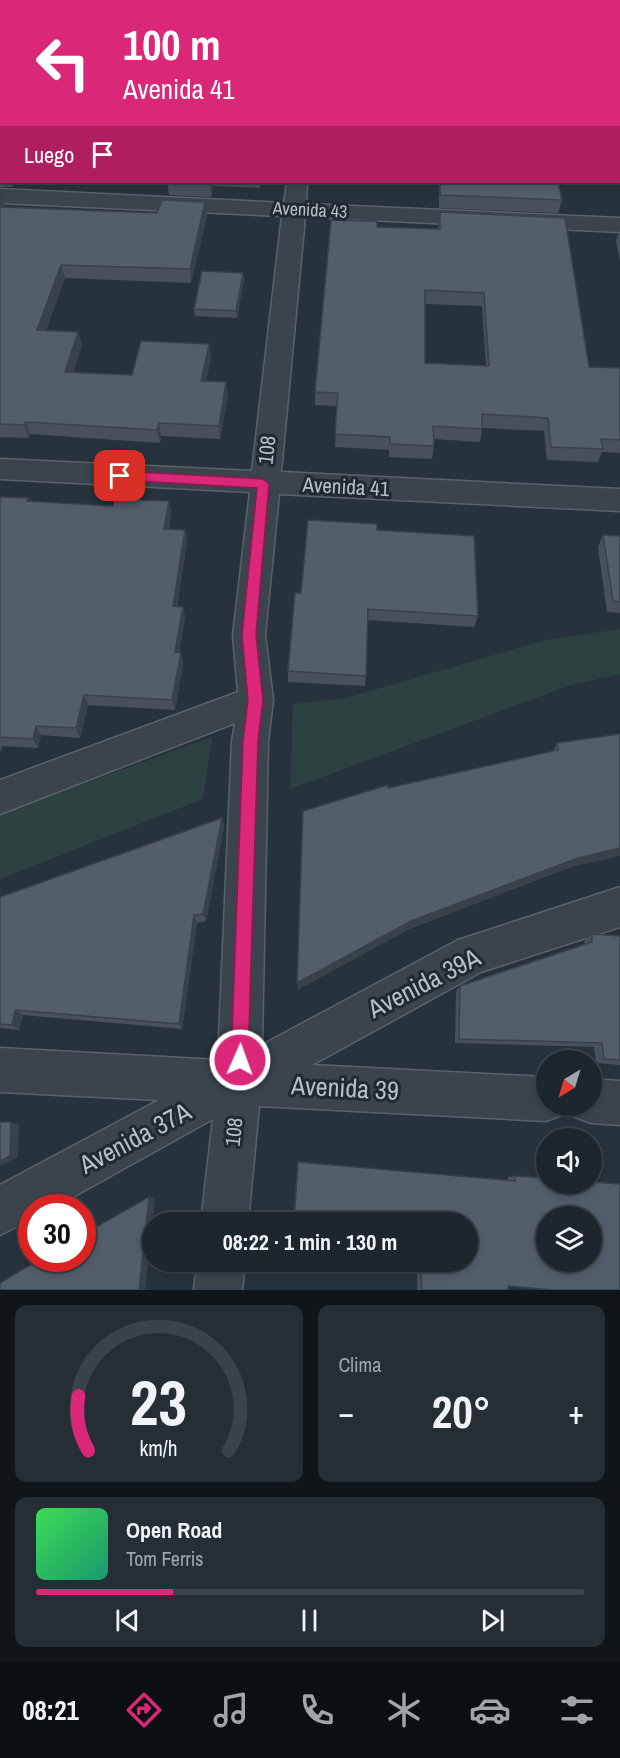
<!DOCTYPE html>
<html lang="es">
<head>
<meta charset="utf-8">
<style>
  body { margin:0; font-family:"Archivo Narrow",sans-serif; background:#252e35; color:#f1f3f6; height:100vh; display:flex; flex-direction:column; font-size:22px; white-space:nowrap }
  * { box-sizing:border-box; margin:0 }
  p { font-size:20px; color:#a0a5aa }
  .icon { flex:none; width:33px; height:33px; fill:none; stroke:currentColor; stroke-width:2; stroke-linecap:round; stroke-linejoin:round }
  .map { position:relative; height:1290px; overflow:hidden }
  .panel { display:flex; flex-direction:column; gap:15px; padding:15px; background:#101519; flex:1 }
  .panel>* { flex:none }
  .hud { position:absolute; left:0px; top:0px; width:621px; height:183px; box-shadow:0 3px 9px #0003,0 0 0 2px #3b4349; background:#db2777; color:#fff; overflow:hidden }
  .needle { width:39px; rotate:218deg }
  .fabs { position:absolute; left:536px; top:1050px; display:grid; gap:12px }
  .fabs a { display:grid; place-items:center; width:66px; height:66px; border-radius:50%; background:#1d262d; box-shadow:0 3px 9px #0003,0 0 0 2px #3b4349; font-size:30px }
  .speed { position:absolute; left:18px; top:1194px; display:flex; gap:12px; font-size:30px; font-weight:700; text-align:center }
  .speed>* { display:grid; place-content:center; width:78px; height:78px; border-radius:50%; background:#1d262d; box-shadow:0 3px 9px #0003,0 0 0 2px #3b4349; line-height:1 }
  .speed .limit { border:9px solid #d22; background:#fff; color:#111 }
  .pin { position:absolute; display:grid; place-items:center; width:51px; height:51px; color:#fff; margin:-26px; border-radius:12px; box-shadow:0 3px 9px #0006 }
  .me { position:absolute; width:66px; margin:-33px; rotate:2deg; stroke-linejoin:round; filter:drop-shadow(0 0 4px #0008) }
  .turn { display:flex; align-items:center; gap:21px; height:126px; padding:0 24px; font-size:27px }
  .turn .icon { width:78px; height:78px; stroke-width:2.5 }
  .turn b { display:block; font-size:42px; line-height:51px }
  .then { display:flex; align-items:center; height:57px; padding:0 24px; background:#0003; gap:12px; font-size:22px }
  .big { font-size:45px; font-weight:700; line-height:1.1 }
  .panel .tile { flex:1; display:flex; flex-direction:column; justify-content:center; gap:9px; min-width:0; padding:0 21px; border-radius:12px; background:#252e35 }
  .panel .dial { align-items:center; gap:0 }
  .dial svg { height:156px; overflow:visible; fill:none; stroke:#3b4349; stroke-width:7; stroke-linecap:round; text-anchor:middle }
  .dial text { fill:#f1f3f6; stroke:none }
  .song { display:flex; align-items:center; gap:18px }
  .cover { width:72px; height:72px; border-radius:9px; background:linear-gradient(135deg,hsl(130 70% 55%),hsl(160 70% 35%)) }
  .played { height:6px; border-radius:3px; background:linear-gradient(90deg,#db2777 25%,#3b4349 25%) }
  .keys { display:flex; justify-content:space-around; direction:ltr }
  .heat { display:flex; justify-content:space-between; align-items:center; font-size:33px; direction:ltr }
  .panel .tiles { flex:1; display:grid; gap:15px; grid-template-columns:1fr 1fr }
  .tile:last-child { grid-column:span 2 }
  .trip { position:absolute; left:142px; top:1212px; width:336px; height:60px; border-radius:30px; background:#1d262d; box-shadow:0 3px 9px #0003,0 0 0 2px #3b4349; font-weight:700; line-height:60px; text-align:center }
  .menu { display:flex; height:96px; justify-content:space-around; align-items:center; background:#0c0f12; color:#a0a5aa }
  .menu .icon { width:42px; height:42px }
  .menu .selected { color:#db2777 }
  .menu b { font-size:27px; color:#f1f3f6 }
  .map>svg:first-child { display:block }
</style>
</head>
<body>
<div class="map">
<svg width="620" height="1290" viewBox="0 0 620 1290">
  <rect width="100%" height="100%" fill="#27333c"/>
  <g fill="#2c4240">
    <polygon points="620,629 620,674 571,685 290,789 293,704 346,698 546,640"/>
    <polygon points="212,737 203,799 0,879 0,814"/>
  </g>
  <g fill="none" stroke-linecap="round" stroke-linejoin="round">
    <g stroke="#59626b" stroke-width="3">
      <g id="street">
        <rect x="307" y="0" width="18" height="2"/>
        <polygon points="448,0 466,0 466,2 449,2"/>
        <polygon points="287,182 307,182 306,204 620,218 620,232 305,217 281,472 620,489 620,511 279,494 265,635 273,700 268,741 262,1045 458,940 620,887 620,927 481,972 312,1065 546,1077 546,1106 565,1106 562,1115 546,1121 259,1106 248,1222 201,1222 213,1119 53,1208 32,1208 32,1219 0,1235 0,1185 159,1100 0,1092 0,1048 218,1060 232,741 235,723 0,814 0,780 238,692 233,635 250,492 0,479 0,459 252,471 282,216 0,203 0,189 284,203"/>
        <polygon points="591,1079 620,1081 620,1125 591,1123 575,1117 571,1106 591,1106"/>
        <polygon points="197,1262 245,1262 242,1290 194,1290"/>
      </g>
    </g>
    <g stroke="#59626b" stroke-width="3">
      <rect id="secondary" x="0" y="23" width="2" height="10"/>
    </g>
    <use href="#street" fill="#3b444d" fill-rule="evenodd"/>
    <use href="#secondary" fill="#49545f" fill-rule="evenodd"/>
  </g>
  <g fill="#47515b" fill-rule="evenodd">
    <polygon points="7,0 294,0 293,2 7,2"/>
    <polygon points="475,0 620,0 620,74 620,2 476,2"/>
    <polygon points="2,28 2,182 16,182 13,187 0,187 0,31"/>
    <polygon points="167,182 261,182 260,188 213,186 211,197 169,195"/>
    <polygon points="439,182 558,182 562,200 558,213 439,208"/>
    <polygon points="0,192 5,205 4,207 207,215 191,283 65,278 46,330 78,332 82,345 73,372 132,375 211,357 206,381 228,395 220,439 161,436 160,443 30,434 29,438 0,437"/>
    <path d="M440,212L589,367L620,368V453L602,452L598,462L547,460L544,431L482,428L480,442L434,439V446L432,459L389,457V450L335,447L337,406L315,405V392L377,227L438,229ZM425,304L482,306L486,366L425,363Z"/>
    <polygon points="620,228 620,261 616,241"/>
    <polygon points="243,273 244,280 237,318 195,316 194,309"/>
    <polygon points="0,497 30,502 113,506 169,501 171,513 169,529 185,530 187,542 177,606 183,607 185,618 179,653 181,653 183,663 175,710 88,705 80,738 41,735 38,748 2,746 0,753"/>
    <polygon points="377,530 478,616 474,627 368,620 365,686 288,682 288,671 301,593"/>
    <polygon points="603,535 620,536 620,613 607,612 598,547"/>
    <polygon points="620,734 571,867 409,929 297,990 388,788 553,751 557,743"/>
    <polygon points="222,818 224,827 206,921 197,923 182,1029 23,1015 19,1030 0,1028 0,897"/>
    <polygon points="592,934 620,936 620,1065 596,1063 594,1047 455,1043 456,992 460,986 585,945 584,941"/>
    <polygon points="515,1176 620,1184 508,1286 508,1290 417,1290 417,1271 508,1180 508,1177"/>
  </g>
  <g fill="#39424a">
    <polygon points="11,182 16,182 13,187"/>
    <polygon points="210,182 213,182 213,186 211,197"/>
    <polygon points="1,192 5,205 0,215 0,194"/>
    <polygon points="205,202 207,215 191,283 190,269"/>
    <polygon points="61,265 65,278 41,343 37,330"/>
    <polygon points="243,273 244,280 237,318 236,311"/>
    <polygon points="78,332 82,345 69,385 65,372"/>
    <polygon points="209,344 211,357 203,394 201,381"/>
    <polygon points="226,382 228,395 220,439 219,426"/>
    <polygon points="26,422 30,434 29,438 24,425"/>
    <polygon points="159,423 161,436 160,443 157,430"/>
    <polygon points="169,501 171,513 167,541 164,529"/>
    <polygon points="185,530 187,542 176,617 173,606"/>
    <polygon points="183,607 185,618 177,663 175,652"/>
    <polygon points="181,653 183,663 175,710 172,700"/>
    <polygon points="84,695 88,705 80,738 76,728"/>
    <polygon points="36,726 41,735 38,748 33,739"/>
    <polygon points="222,818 224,827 206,921 203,914"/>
    <polygon points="620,848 620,856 571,867 409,929 297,990 297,983 411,921 578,858"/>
    <polygon points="194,915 197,923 182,1029 179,1024"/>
    <polygon points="15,1010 23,1015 19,1030 12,1025"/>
    <polygon points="11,1122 19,1124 18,1157 0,1166 0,1161"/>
    <polygon points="149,1197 155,1198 145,1290 139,1290"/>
  </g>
  <g fill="#525e6a" stroke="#39424a" stroke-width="1.5" fill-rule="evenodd">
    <polygon points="18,0 291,0 291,2 17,2"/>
    <polygon points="351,0 441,0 440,2 351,2"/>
    <polygon points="488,0 536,0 508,2 489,2"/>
    <polygon points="537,0 620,0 620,62 620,2 537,2"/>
    <polygon points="2,28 2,174 0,174 0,31"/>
    <polygon points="167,182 210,182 209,184"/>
    <polygon points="440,182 558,182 562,200 440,195"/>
    <polygon points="162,200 205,202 190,269 61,265 37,330 78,332 65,372 132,375 141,341 209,344 201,381 226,382 219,426 159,423 157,430 26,422 24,425 0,424 0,207 157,213"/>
    <path d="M440,212L565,218L589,367L620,368V440L601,439L603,449L551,447L548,418L482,414V429L433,426L434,446L390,444V437L335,434L338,393L315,392L331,220L377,221V227L440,229ZM425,290L484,293L489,366L425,363Z"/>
    <polygon points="202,271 243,273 236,311 194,309"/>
    <polygon points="0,497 29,498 27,501 113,506 114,499 169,501 164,529 185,530 173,606 183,607 175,652 181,653 172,700 84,695 76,728 36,726 33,739 0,737"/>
    <polygon points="308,520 377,524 377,530 474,536 478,616 368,609 366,676 288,671 295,593 301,593"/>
    <polygon points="603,535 620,536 620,602 613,601"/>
    <polygon points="620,734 620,848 578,858 411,921 297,983 303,811 388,785 388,788 558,750 557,743"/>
    <polygon points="222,818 203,914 194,915 179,1024 15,1010 12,1025 0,1024 0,897"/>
    <polygon points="592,934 620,936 620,1060 604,1059 602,1043 459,1039 460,986 592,942"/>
    <polygon points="0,1122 11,1122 10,1156 0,1161"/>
    <path d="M298,1162L515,1181V1176L546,1178V1184H591V1182L620,1184V1290H553L508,1286V1290H422L421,1272L310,1262H468V1222H294ZM546,1216H591V1262H546Z"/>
    <polygon points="149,1197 139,1290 0,1290 0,1283 42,1258 82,1258 82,1235"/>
  </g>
  <polygon fill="#db2777" stroke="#8e194d" stroke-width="1.5" points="120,471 263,479 269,484 256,635 263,700 258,741 248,1060 246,1066 240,1069 233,1066 231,1060 243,741 248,700 242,635 257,488 120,480 114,476"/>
  <g text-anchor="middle" stroke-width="6" stroke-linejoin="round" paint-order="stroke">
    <g font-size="18" fill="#b7bfc8" stroke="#1f2932">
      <text transform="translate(310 210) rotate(3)" y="6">Avenida 43</text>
    </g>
    <g font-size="21" fill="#b7bfc8" stroke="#1f2932">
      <text transform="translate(267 450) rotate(-84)" y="7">108</text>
      <text transform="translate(346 487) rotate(3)" y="7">Avenida 41</text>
      <text transform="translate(234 1132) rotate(-84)" y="7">108</text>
    </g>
    <g font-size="26" fill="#b7bfc8" stroke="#1f2932">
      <text transform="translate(424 983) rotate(-27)" y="9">Avenida 39A</text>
      <text transform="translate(345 1088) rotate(3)" y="9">Avenida 39</text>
      <text transform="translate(135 1138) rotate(-28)" y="9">Avenida 37A</text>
    </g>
  </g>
</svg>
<div class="fabs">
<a><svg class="needle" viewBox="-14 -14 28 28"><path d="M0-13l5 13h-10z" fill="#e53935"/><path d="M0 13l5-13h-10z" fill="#a0a5aa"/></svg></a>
<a><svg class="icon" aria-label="sound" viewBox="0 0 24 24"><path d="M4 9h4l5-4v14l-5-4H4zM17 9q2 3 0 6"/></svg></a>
<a><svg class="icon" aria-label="layers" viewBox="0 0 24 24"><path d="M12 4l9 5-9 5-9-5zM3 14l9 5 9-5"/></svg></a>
</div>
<div class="speed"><div class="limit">30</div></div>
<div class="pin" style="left:120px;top:476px;background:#d93025"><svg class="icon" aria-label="arrive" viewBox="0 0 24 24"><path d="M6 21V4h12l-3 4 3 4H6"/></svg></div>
<svg class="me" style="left:240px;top:1060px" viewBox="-20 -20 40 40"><circle r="17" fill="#db2777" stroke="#fff" stroke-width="3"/><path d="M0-11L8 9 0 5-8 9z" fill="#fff"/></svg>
<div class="trip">08:22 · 1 min · 130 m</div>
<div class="hud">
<div class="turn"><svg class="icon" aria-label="left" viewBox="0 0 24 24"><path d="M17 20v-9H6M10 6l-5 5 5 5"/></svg><div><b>100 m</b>Avenida 41</div></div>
<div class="then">Luego<svg class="icon" aria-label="arrive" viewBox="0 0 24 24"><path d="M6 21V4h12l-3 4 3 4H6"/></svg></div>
</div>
</div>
<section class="panel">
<div class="tiles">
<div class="tile dial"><svg viewBox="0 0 100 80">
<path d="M14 69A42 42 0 1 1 86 69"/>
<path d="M14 69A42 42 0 0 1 9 41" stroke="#db2777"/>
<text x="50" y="56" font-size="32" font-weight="700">23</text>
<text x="50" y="72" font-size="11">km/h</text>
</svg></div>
<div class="tile"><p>Clima</p>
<div class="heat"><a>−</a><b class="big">20°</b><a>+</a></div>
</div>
<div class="tile">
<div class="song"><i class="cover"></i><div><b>Open Road</b><p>Tom Ferris</p></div></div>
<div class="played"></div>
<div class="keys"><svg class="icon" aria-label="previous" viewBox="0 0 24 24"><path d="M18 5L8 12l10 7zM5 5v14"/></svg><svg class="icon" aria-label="pause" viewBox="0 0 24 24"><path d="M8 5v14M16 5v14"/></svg><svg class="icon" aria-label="next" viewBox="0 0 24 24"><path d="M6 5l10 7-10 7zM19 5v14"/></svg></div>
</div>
</div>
</section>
<nav class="menu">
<b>08:21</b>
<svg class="icon selected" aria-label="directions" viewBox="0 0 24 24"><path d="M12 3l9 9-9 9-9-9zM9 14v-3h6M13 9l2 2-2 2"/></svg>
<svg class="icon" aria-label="music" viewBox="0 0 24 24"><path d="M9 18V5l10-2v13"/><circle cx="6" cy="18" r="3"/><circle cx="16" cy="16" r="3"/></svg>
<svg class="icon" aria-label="phone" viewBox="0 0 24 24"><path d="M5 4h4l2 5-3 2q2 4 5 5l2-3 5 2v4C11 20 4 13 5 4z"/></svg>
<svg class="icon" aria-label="climate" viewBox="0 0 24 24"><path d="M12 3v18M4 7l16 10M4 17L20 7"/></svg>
<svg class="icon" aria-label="car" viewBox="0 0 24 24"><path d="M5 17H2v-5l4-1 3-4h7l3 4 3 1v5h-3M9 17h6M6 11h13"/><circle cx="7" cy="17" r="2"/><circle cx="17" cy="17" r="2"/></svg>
<svg class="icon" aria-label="filters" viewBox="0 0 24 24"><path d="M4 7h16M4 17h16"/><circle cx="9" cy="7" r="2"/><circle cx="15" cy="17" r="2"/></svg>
</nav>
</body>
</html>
